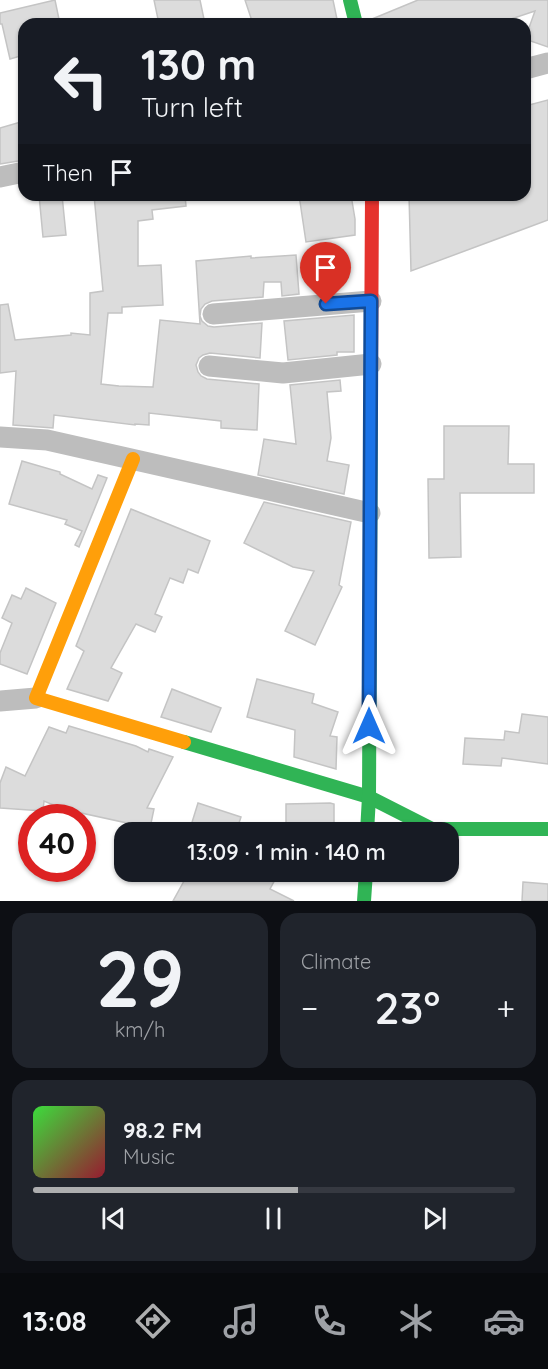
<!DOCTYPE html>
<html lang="en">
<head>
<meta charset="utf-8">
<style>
  body { margin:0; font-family:Quicksand,sans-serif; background:#20242c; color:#f1f3f6; height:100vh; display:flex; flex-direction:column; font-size:22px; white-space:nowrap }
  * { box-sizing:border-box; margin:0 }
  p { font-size:20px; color:#9ea1a6 }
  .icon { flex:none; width:33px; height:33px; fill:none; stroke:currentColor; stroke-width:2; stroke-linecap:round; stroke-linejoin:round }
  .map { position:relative; height:901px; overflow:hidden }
  .details { display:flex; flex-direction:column; gap:12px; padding:12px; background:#0d0f14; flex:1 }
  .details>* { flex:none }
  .guide { position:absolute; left:18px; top:18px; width:513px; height:183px; border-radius:18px; box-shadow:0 2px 4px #0004; background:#171b24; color:#f1f3f6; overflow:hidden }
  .speed { position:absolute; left:18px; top:804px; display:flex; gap:12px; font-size:30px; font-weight:700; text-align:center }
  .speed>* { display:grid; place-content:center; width:78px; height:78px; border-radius:50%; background:#171b24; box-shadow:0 2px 4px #0004; line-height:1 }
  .speed .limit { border:9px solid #d22; background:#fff; color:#111 }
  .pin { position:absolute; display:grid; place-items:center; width:51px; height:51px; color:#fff; margin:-62px -26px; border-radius:50% 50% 50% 0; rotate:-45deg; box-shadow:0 0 6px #0007 }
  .pin .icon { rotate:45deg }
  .me { position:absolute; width:66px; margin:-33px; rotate:0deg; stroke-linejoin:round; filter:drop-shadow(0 0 4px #0008) }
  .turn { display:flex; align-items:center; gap:21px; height:126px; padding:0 24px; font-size:27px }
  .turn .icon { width:78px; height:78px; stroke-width:2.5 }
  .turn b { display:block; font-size:42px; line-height:51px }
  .then { display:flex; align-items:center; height:57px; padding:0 24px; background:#0003; gap:12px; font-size:22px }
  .big { font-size:45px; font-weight:600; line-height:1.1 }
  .details .widget { flex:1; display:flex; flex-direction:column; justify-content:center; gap:9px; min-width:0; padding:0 21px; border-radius:18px; background:#20242c }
  .details .dial { align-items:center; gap:0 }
  .dial b { font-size:78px; line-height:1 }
  .song { display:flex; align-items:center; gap:18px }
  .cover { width:72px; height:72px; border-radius:9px; background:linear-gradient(135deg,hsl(120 70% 55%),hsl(350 70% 35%)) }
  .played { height:6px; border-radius:3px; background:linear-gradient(90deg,#adaeaf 55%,#363941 55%) }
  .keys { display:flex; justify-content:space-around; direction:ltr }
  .heat { display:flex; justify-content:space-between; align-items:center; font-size:33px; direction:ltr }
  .details .tiles { flex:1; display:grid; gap:12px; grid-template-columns:1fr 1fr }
  .widget:last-child { grid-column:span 2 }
  .trip { position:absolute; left:114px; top:822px; width:345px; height:60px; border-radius:18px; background:#171b24; box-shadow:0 2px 4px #0004; font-weight:600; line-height:60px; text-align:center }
  .tabs { display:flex; height:96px; justify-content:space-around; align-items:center; background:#090b0e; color:#9ea1a6 }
  .tabs .icon { width:42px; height:42px }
  .tabs .selected { color:#adaeaf }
  .tabs b { font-size:27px; color:#f1f3f6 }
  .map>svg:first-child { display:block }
</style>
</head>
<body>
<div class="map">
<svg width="548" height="901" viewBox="0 0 548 901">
  <rect width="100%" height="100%" fill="#fff"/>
  <g fill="#dcdcdc" stroke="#c4c4c4" stroke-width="1.5">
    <polygon points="55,0 60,24 24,24 24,55 10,59 2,24 0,24 0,13"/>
    <polygon points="154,0 200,0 205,24 159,24"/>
    <polygon points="245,0 333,0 338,24 253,24"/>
    <polygon points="418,0 548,0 548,47 525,39 535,11 496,24 373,24 372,19"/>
    <polygon points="548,100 548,220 411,271 409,195 525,195 525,106"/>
    <polygon points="24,121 24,160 0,164 0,128"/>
    <polygon points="39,195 62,195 66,235 43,237"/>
    <polygon points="94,195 185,195 186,206 152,210 153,219 138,221 138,266 161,265 163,305 122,307 122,313 108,313 101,384 119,386 153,387 160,320 200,324 196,261 251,256 251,258 296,255 299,294 282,296 281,282 264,282 263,297 212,301 205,304 201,309 200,316 202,321 208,326 214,327 262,323 260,358 210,353 203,355 199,358 196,365 198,372 201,376 207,379 259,384 257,430 221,428 221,421 149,413 149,425 135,424 135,425 54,415 53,428 13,425 16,371 0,373 0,305 8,304 15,340 71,335 71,333 90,335 90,293 103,291"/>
    <polygon points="299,195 351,195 355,219 355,235 306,242"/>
    <polygon points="354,315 354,352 337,352 337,355 288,360 284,321"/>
    <polygon points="340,380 341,391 327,392 331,438 327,461 349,465 344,494 258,475 264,439 296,444 290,385"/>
    <polygon points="444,426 509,426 508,464 534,464 534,493 460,493 461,557 429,558 428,479 444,479"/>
    <polygon points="22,461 60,472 60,474 92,489 98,475 107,478 79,547 75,545 82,531 65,524 67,520 9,504"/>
    <polygon points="264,502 351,522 339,585 342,587 315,645 285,631 314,571 293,567 244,543"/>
    <polygon points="131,509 210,541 198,573 188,569 183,583 170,578 155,614 162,617 155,632 136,624 111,668 122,673 108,701 67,689 84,651 76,646"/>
    <polygon points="26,588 56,603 27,674 0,664 0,653 12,623 2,618 12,595 21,599"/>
    <polygon points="257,679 314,694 312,703 338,712 330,736 337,737 336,769 294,757 295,730 247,717"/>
    <polygon points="172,689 221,708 211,732 161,717"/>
    <polygon points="522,714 548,717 548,764 502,758 501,766 463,764 465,738 504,740 505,731 519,733"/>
    <polygon points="69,726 136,746 148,752 149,749 173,757 147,808 154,809 150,828 81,813 80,816 44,801 43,811 0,808 0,783 6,767 25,776 49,727 66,733"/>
    <polygon points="198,803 241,817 236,832 189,832"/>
    <polygon points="330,803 334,804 334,832 286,832 286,804"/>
    <polygon points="189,872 217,872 230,878 233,872 268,872 277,876 270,889 294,901 173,901"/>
    <polygon points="523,882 548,884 548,901 522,901"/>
  </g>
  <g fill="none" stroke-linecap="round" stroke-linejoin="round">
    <g stroke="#bdbdbd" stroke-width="21">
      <polyline points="525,69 548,63"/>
      <polyline points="0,177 24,172"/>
      <polyline points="213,314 371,301"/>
      <polyline points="209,366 283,373 371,364"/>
      <polyline points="0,437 47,440 370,513"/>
      <polyline points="0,701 36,698"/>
    </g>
    <g stroke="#30b455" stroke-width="14">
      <polyline points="350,0 356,24"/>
      <polyline points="184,742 369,797 432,829 548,829"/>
      <polyline points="367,832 369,797 371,373"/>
      <polyline points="364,901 366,872"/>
    </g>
    <polyline stroke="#ff9f0a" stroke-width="14" points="133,459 36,698 184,742"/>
    <polyline stroke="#e5322d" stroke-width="14" points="371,373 372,195"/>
  </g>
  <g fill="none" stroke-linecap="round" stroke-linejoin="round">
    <g stroke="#114b97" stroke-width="15">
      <polyline id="route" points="326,304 371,301 369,726"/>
    </g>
    <use href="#route" stroke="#1a73e8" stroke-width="10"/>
  </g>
</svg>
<div class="speed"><div class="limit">40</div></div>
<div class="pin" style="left:326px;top:304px;background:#d93025"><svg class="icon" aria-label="arrive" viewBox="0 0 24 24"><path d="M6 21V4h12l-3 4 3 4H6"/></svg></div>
<svg class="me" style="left:369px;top:726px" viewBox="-20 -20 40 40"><path d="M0-17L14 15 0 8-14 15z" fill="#1a73e8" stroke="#fff" stroke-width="4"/></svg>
<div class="trip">13:09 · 1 min · 140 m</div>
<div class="guide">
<div class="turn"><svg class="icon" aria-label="left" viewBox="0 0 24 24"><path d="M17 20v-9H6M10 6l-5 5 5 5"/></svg><div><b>130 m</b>Turn left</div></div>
<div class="then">Then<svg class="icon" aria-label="arrive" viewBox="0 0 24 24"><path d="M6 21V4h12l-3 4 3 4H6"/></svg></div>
</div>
</div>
<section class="details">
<div class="tiles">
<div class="widget dial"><b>29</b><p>km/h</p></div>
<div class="widget"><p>Climate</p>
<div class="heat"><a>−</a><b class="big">23°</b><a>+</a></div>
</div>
<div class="widget">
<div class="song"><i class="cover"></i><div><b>98.2 FM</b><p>Music</p></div></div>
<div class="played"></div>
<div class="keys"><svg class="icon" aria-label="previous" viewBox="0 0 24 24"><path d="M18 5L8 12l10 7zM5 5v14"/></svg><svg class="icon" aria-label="pause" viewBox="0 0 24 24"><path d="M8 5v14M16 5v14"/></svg><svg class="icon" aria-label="next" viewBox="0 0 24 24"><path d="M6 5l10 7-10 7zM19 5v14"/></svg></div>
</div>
</div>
</section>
<nav class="tabs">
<b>13:08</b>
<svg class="icon selected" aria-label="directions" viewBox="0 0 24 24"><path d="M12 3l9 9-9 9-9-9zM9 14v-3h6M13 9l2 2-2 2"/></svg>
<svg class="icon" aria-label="music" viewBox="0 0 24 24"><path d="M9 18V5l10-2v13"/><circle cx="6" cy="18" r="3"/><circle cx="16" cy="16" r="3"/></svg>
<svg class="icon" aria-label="phone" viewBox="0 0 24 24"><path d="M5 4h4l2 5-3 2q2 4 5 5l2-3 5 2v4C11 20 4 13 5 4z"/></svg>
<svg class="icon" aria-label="climate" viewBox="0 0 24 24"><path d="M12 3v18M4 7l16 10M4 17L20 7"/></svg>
<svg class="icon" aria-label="car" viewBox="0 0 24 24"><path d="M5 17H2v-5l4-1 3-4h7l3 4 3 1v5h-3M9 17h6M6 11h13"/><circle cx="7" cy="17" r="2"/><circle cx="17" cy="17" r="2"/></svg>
</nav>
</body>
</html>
